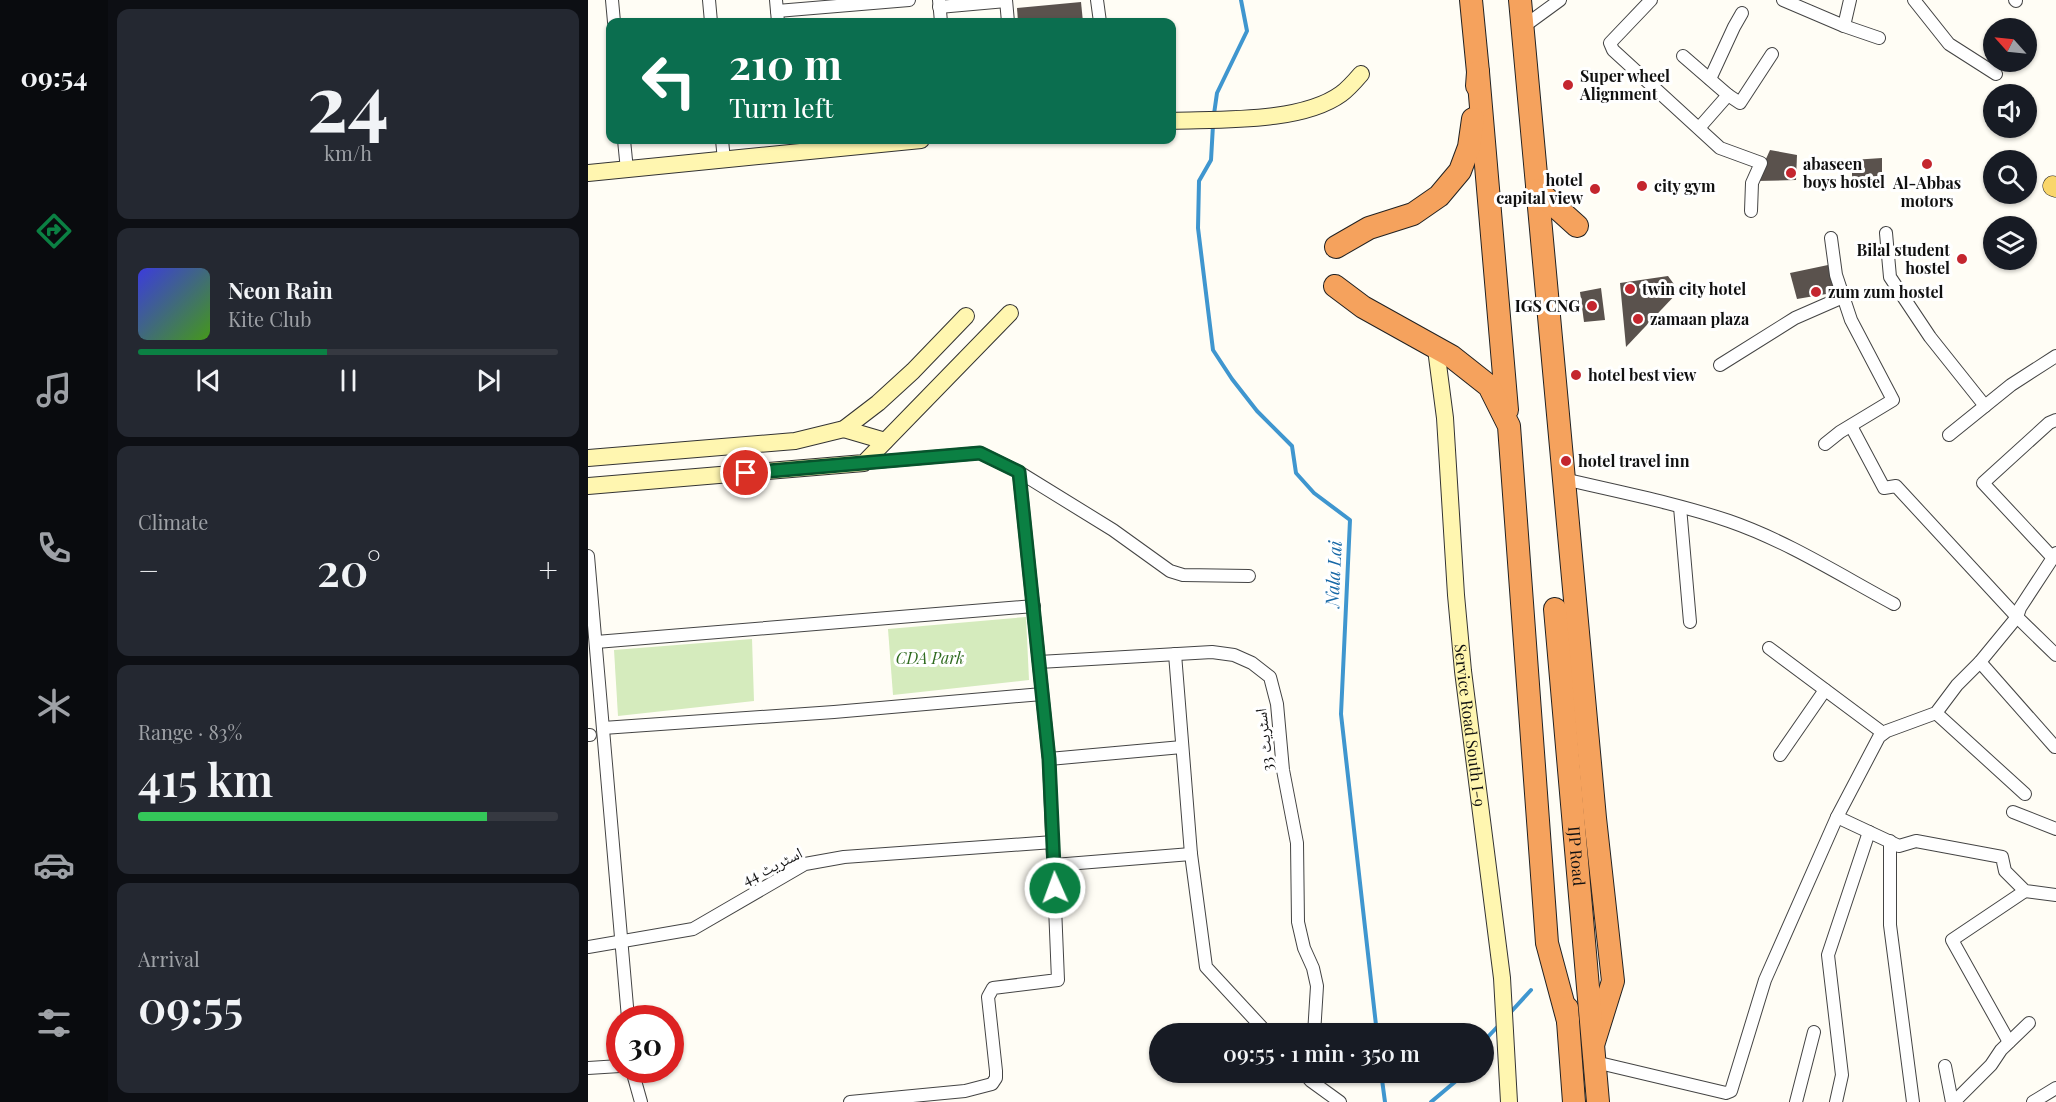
<!DOCTYPE html>
<html lang="en">
<head>
<meta charset="utf-8">
<style>
  body { margin:0; font-family:"Playfair Display","Noto Naskh Arabic",serif; background:#242831; color:#f1f3f6; height:100vh; display:flex; flex-direction:column; font-size:22px; white-space:nowrap }
  * { box-sizing:border-box; margin:0 }
  p { font-size:20px; color:#9ea1a6 }
  .icon { flex:none; width:33px; height:33px; fill:none; stroke:currentColor; stroke-width:2; stroke-linecap:round; stroke-linejoin:round }
  .map { position:relative; flex:1; overflow:hidden }
  .drawer { display:flex; flex-direction:column; gap:9px; padding:9px; background:#0d0f14; width:480px }
  .drawer>* { flex:none }
  .banner { position:absolute; left:18px; top:18px; width:570px; height:126px; border-radius:12px; box-shadow:0 2px 4px #0004; background:#0b6e4f; color:#fff; overflow:hidden }
  .needle { width:39px; rotate:297deg }
  .fabs { position:absolute; left:1395px; top:18px; display:grid; gap:12px }
  .fabs a { display:grid; place-items:center; width:54px; height:54px; border-radius:50%; background:#171b24; box-shadow:0 2px 4px #0004; font-size:30px }
  .speed { position:absolute; left:18px; top:1005px; display:flex; gap:12px; font-size:30px; font-weight:700; text-align:center }
  .speed>* { display:grid; place-content:center; width:78px; height:78px; border-radius:50%; background:#171b24; box-shadow:0 2px 4px #0004; line-height:1 }
  .speed .limit { border:9px solid #d22; background:#fff; color:#111 }
  .pin { position:absolute; display:grid; place-items:center; width:51px; height:51px; color:#fff; margin:-26px; border:3px solid #fff; border-radius:50%; box-shadow:0 2px 6px #0007 }
  .me { position:absolute; width:66px; margin:-33px; rotate:358deg; stroke-linejoin:round; filter:drop-shadow(0 0 4px #0008) }
  .turn { display:flex; align-items:center; gap:21px; height:126px; padding:0 24px; font-size:27px }
  .turn .icon { width:78px; height:78px; stroke-width:2.5 }
  .turn b { display:block; font-size:42px; line-height:51px }
  .big { font-size:45px; font-weight:600; line-height:1.1 }
  .drawer .card { flex:1; display:flex; flex-direction:column; justify-content:center; gap:9px; min-width:0; padding:0 21px; border-radius:12px; background:#242831 }
  .drawer .dial { align-items:center; gap:0 }
  .dial b { font-size:78px; line-height:1 }
  .song { display:flex; align-items:center; gap:18px }
  .cover { width:72px; height:72px; border-radius:9px; background:linear-gradient(135deg,hsl(240 70% 55%),hsl(100 70% 35%)) }
  .played { height:6px; border-radius:3px; background:linear-gradient(90deg,#0b8043 45%,#363941 45%) }
  .keys { display:flex; justify-content:space-around; direction:ltr }
  .heat { display:flex; justify-content:space-between; align-items:center; font-size:33px; direction:ltr }
  .charge { height:9px; border-radius:4px; background:linear-gradient(90deg,#34c759 83%,#363941 0) }
  .trip { position:absolute; left:561px; top:1023px; width:345px; height:60px; border-radius:30px; background:#171b24; box-shadow:0 2px 4px #0004; font-weight:600; line-height:60px; text-align:center }
  main { display:flex; flex:1; min-height:0 }
  .tab-bar { display:flex; flex-direction:column; width:108px; justify-content:space-around; align-items:center; background:#090b0e; color:#9ea1a6 }
  .tab-bar .icon { width:42px; height:42px }
  .tab-bar .on { color:#0b8043 }
  .tab-bar b { font-size:27px; color:#f1f3f6 }
  .map>svg:first-child { display:block }
</style>
</head>
<body>
<main>
<nav class="tab-bar">
<b>09:54</b>
<svg class="icon on" aria-label="directions" viewBox="0 0 24 24"><path d="M12 3l9 9-9 9-9-9zM9 14v-3h6M13 9l2 2-2 2"/></svg>
<svg class="icon" aria-label="music" viewBox="0 0 24 24"><path d="M9 18V5l10-2v13"/><circle cx="6" cy="18" r="3"/><circle cx="16" cy="16" r="3"/></svg>
<svg class="icon" aria-label="phone" viewBox="0 0 24 24"><path d="M5 4h4l2 5-3 2q2 4 5 5l2-3 5 2v4C11 20 4 13 5 4z"/></svg>
<svg class="icon" aria-label="climate" viewBox="0 0 24 24"><path d="M12 3v18M4 7l16 10M4 17L20 7"/></svg>
<svg class="icon" aria-label="car" viewBox="0 0 24 24"><path d="M5 17H2v-5l4-1 3-4h7l3 4 3 1v5h-3M9 17h6M6 11h13"/><circle cx="7" cy="17" r="2"/><circle cx="17" cy="17" r="2"/></svg>
<svg class="icon" aria-label="filters" viewBox="0 0 24 24"><path d="M4 7h16M4 17h16"/><circle cx="9" cy="7" r="2"/><circle cx="15" cy="17" r="2"/></svg>
</nav>
<section class="drawer">
<div class="card dial"><b>24</b><p>km/h</p></div>
<div class="card">
<div class="song"><i class="cover"></i><div><b>Neon Rain</b><p>Kite Club</p></div></div>
<div class="played"></div>
<div class="keys"><svg class="icon" aria-label="previous" viewBox="0 0 24 24"><path d="M18 5L8 12l10 7zM5 5v14"/></svg><svg class="icon" aria-label="pause" viewBox="0 0 24 24"><path d="M8 5v14M16 5v14"/></svg><svg class="icon" aria-label="next" viewBox="0 0 24 24"><path d="M6 5l10 7-10 7zM19 5v14"/></svg></div>
</div>
<div class="card"><p>Climate</p>
<div class="heat"><a>−</a><b class="big">20°</b><a>+</a></div>
</div>
<div class="card"><p>Range · 83%</p><b class="big">415 km</b><div class="charge"></div></div>
<div class="card"><p>Arrival</p><b class="big">09:55</b></div>
</section>
<div class="map">
<svg width="1468" height="1102" viewBox="0 0 1468 1102">
  <rect width="100%" height="100%" fill="#fffdf5"/>
  <g fill="#d5ebbd">
    <polygon points="438,617 441,680 305,695 300,629"/>
    <polygon points="164,639 166,701 30,716 26,650"/>
  </g>
  <g fill="none" stroke-linecap="round" stroke-linejoin="round">
    <g stroke="#3f96cf" stroke-width="4">
      <polyline points="626,114 629,93 659,31 653,0"/>
      <polyline points="625,125 623,160 611,181 610,228 625,350 644,379 669,411 704,446 708,473 726,493 762,520 753,714 789,1034"/>
      <polyline points="921,1014 943,990"/>
      <polyline points="896,1041 912,1024"/>
      <polyline points="793,1072 797,1102"/>
      <polyline points="843,1102 868,1081 874,1072"/>
    </g>
  </g>
  <g fill="#5a524d">
    <polygon points="493,2 495,22 430,22 429,8"/>
    <polygon points="1182,150 1209,155 1208,180 1168,181"/>
    <polygon points="1294,158 1294,176 1264,179 1264,160"/>
    <polygon points="1240,265 1250,292 1209,299 1202,273"/>
    <polygon points="1080,276 1091,291 1038,347 1032,283"/>
    <polygon points="1013,288 1017,320 996,322 992,292"/>
  </g>
  <g fill="none" stroke-linecap="round" stroke-linejoin="round">
    <g stroke="#444" stroke-width="14">
      <g id="street">
        <polyline points="24,0 26,22"/>
        <polyline points="121,0 123,22"/>
        <polyline points="188,0 190,22"/>
        <polyline points="351,0 353,22"/>
        <polyline points="418,0 420,22"/>
        <polyline points="509,0 512,22"/>
        <polyline points="1063,0 1022,43 1025,50 1132,148 1173,163 1164,183 1163,211"/>
        <polyline points="1195,0 1256,26 1291,38"/>
        <polyline points="1326,0 1361,44 1408,74"/>
        <polyline points="1427,0 1428,1"/>
        <polyline points="351,7 418,1"/>
        <polyline points="189,11 321,0"/>
        <polyline points="1256,26 1262,0"/>
        <polyline points="935,27 972,0"/>
        <polyline points="1095,56 1140,95 1111,128"/>
        <polyline points="1122,79 1146,27 1154,13"/>
        <polyline points="1140,95 1152,103 1184,54"/>
        <polyline points="36,140 39,170"/>
        <polyline points="134,140 136,160"/>
        <polyline points="1298,233 1302,277 1342,337 1397,406"/>
        <polyline points="1132,365 1207,318 1255,297"/>
        <polyline points="1263,426 1296,488 1308,486 1429,617 1468,655"/>
        <polyline points="1361,435 1423,385 1468,356"/>
        <polyline points="1237,444 1252,432 1305,400 1263,320 1248,275 1243,238"/>
        <polyline points="276,463 392,453 431,472 525,530 582,571 595,575 661,576"/>
        <path d="M976,479C1031,492 1088,503 1141,521C1199,541 1252,575 1306,604"/>
        <polyline points="1092,507 1102,622"/>
        <polyline points="0,556 40,1018"/>
        <polyline points="1465,558 1395,483 1461,423 1468,420"/>
        <polyline points="8,642 446,606"/>
        <polyline points="1181,648 1295,733"/>
        <polyline points="587,654 603,854 618,967 680,1034"/>
        <polyline points="451,662 624,652 646,655 664,663 682,677 689,704 695,770 709,843 710,922 716,948 725,968 729,986 726,1034"/>
        <polyline points="1392,662 1467,747"/>
        <polyline points="1348,713 1437,794"/>
        <polyline points="15,728 246,712 454,694"/>
        <polyline points="0,735 2,735"/>
        <polyline points="1192,755 1237,690"/>
        <polyline points="461,759 594,747"/>
        <polyline points="1425,812 1468,829"/>
        <polyline points="1249,817 1311,846 1328,841 1414,857 1417,871 1437,891 1468,895"/>
        <polyline points="1302,841 1302,925 1325,1102"/>
        <polyline points="466,865 603,854"/>
        <polyline points="0,947 105,929 217,864 256,857 465,842"/>
        <polyline points="1421,1042 1364,940 1437,891"/>
        <polyline points="1007,1062 1138,1093 1143,1091 1177,980 1249,817 1291,737 1299,731 1348,713 1369,685 1392,662 1429,617 1432,608 1468,553"/>
        <polyline points="1357,1066 1364,1102"/>
        <polyline points="0,1068 32,1066"/>
        <polyline points="44,1070 53,1102"/>
        <polyline points="715,1072 723,1081 752,1102"/>
        <polyline points="262,1102 377,1091 404,1084 408,1078 408,1071 400,997 405,988 470,980 461,759 431,472"/>
        <polyline points="1208,1102 1226,1032"/>
        <polyline points="1248,1102 1254,1075 1240,955 1281,832"/>
        <polyline points="1366,1102 1403,1065 1413,1050 1441,1023"/>
        <polyline points="1445,1102 1468,1088"/>
      </g>
    </g>
    <g stroke="#333" stroke-width="18">
      <g id="secondary">
        <path d="M584,121C632,119 713,123 753,94C760,89 767,81 773,74"/>
        <polyline points="0,173 333,140"/>
        <path id="s1" d="M848,349L857,418L868,595L875,671L914,978L921,1102"/>
        <polyline points="256,429 297,441"/>
        <polyline points="0,458 207,441 256,429 290,403 325,371 378,316"/>
        <polyline points="0,486 276,463 422,313"/>
      </g>
    </g>
    <g stroke="#222" stroke-width="21">
      <polyline id="primary" points="1465,186 1468,187"/>
    </g>
    <g stroke="#222" stroke-width="24">
      <g id="highway">
        <polyline points="883,0 890,72 889,86"/>
        <polyline points="932,0 1007,818 1025,981 1006,1042"/>
        <polyline points="890,72 919,410"/>
        <polyline points="949,190 989,226"/>
        <polyline points="748,247 781,228 825,214 851,196 872,171 881,147 885,119"/>
        <polyline points="747,286 775,307 863,356 901,386 921,426 959,943 980,1021"/>
        <path id="s2" d="M967,609L1010,1102"/>
        <polyline points="979,1008 986,1102"/>
      </g>
    </g>
    <use href="#street" stroke="#fff" stroke-width="12"/>
    <use href="#secondary" stroke="#fff6b0" stroke-width="16"/>
    <use href="#primary" stroke="#f9d66b" stroke-width="20"/>
    <use href="#highway" stroke="#f5a25d" stroke-width="22"/>
  </g>
  <g fill="none" stroke-linecap="round" stroke-linejoin="round">
    <g stroke="#07532c" stroke-width="15">
      <polyline id="route" points="158,473 392,453 431,472 461,759 467,888"/>
    </g>
    <use href="#route" stroke="#0b8043" stroke-width="10"/>
  </g>
  <g fill="#c4262e" stroke="#fff" stroke-width="2">
    <circle cx="980" cy="85" r="6"/>
    <circle cx="1339" cy="164" r="6"/>
    <circle cx="1203" cy="173" r="6"/>
    <circle cx="1054" cy="186" r="6"/>
    <circle cx="1007" cy="189" r="6"/>
    <circle cx="1374" cy="259" r="6"/>
    <circle cx="1042" cy="289" r="6"/>
    <circle cx="1228" cy="292" r="6"/>
    <circle cx="1004" cy="306" r="6"/>
    <circle cx="1050" cy="319" r="6"/>
    <circle cx="988" cy="375" r="6"/>
    <circle cx="978" cy="461" r="6"/>
  </g>
  <g text-anchor="middle" stroke-width="6" stroke-linejoin="round" paint-order="stroke">
    <g font-size="16" font-weight="bold" fill="#111" stroke="#fff" text-anchor="start">
      <text x="992" y="82">Super wheel<tspan x="992" dy="18">Alignment</tspan></text>
      <text x="1215" y="170">abaseen<tspan x="1215" dy="18">boys hostel</tspan></text>
      <text x="995" y="186" text-anchor="end">hotel<tspan x="995" dy="18">capital view</tspan></text>
      <text x="1339" y="189" text-anchor="middle">Al-Abbas<tspan x="1339" dy="18">motors</tspan></text>
      <text x="1066" y="192">city gym</text>
      <text x="1362" y="256" text-anchor="end">Bilal student<tspan x="1362" dy="18">hostel</tspan></text>
      <text x="1054" y="295">twin city hotel</text>
      <text x="1240" y="298">zum zum hostel</text>
      <text x="992" y="312" text-anchor="end">IGS CNG</text>
      <text x="1062" y="325">zamaan plaza</text>
      <text x="1000" y="381">hotel best view</text>
      <text x="990" y="467">hotel travel inn</text>
    </g>
    <g font-size="16" font-style="italic" fill="#2f6b1f" stroke="#fff">
      <text x="342" y="664">CDA Park</text>
    </g>
    <g font-size="16" fill="#111" stroke="#fff">
      <text dy="6" stroke="none"><textPath href="#s1" startOffset="378">Service Road South I-9</textPath></text>
      <text transform="translate(676 740) rotate(-97)" y="6">اسٹریٹ 33</text>
      <text dy="6" stroke="none"><textPath href="#s2" startOffset="248">IJP Road</textPath></text>
      <text transform="translate(184 866) rotate(-27)" y="6">اسٹریٹ 44</text>
    </g>
    <g font-size="18" font-style="italic" fill="#1768a6" stroke="#fff">
      <text transform="translate(746 574) rotate(-87)" y="6">Nala Lai</text>
    </g>
  </g>
</svg>
<div class="fabs">
<a><svg class="needle" viewBox="-14 -14 28 28"><path d="M0-13l5 13h-10z" fill="#e53935"/><path d="M0 13l5-13h-10z" fill="#9ea1a6"/></svg></a>
<a><svg class="icon" aria-label="sound" viewBox="0 0 24 24"><path d="M4 9h4l5-4v14l-5-4H4zM17 9q2 3 0 6"/></svg></a>
<a><svg class="icon" aria-label="search" viewBox="0 0 24 24"><circle cx="10" cy="10" r="6"/><path d="M15 15l6 6"/></svg></a>
<a><svg class="icon" aria-label="layers" viewBox="0 0 24 24"><path d="M12 4l9 5-9 5-9-5zM3 14l9 5 9-5"/></svg></a>
</div>
<div class="speed"><div class="limit">30</div></div>
<div class="pin" style="left:158px;top:473px;background:#d93025"><svg class="icon" aria-label="arrive" viewBox="0 0 24 24"><path d="M6 21V4h12l-3 4 3 4H6"/></svg></div>
<svg class="me" style="left:467px;top:888px" viewBox="-20 -20 40 40"><circle r="17" fill="#0b8043" stroke="#fff" stroke-width="3"/><path d="M0-11L8 9 0 5-8 9z" fill="#fff"/></svg>
<div class="trip">09:55 · 1 min · 350 m</div>
<div class="banner">
<div class="turn"><svg class="icon" aria-label="left" viewBox="0 0 24 24"><path d="M17 20v-9H6M10 6l-5 5 5 5"/></svg><div><b>210 m</b>Turn left</div></div>
</div>
</div>
</main>
</body>
</html>
